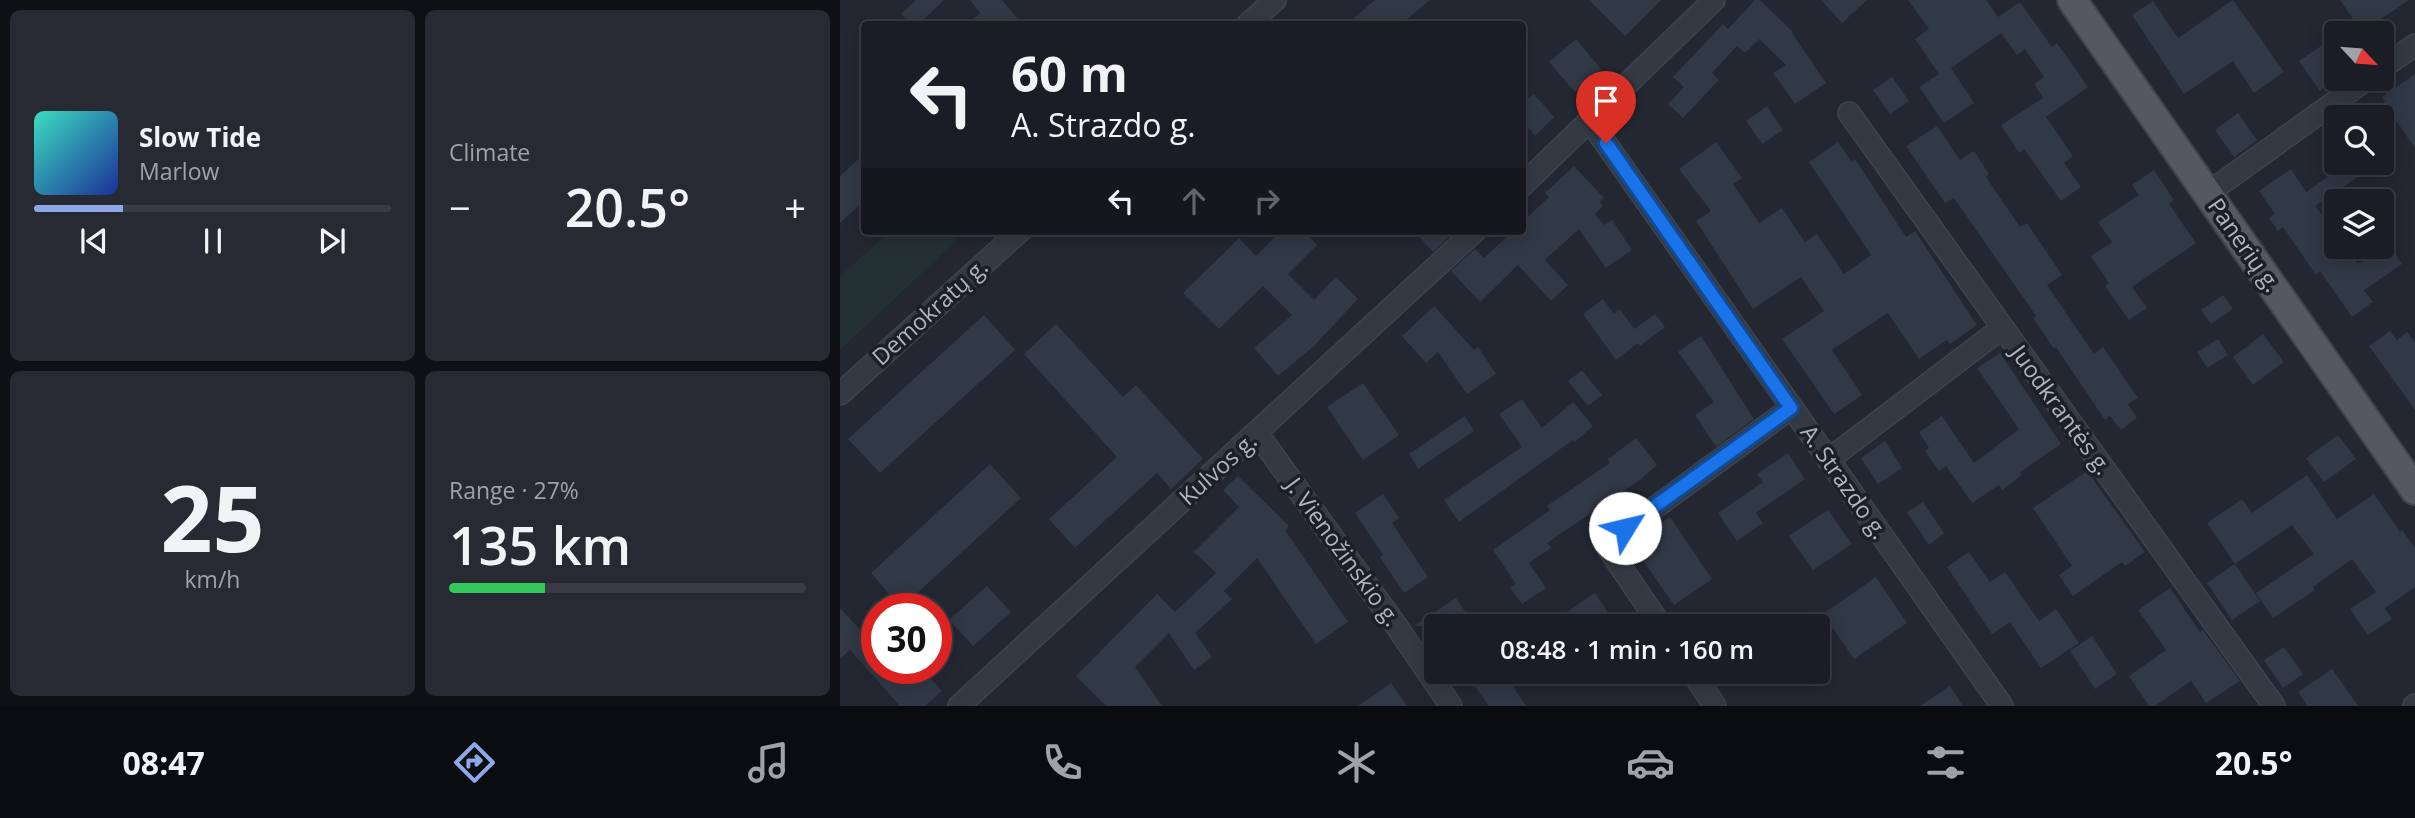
<!DOCTYPE html>
<html lang="en">
<head>
<meta charset="utf-8">
<style>
  body { margin:0; font-family:"Open Sans",sans-serif; background:#272a32; color:#f1f3f6; height:100vh; display:flex; flex-direction:column; font-size:26px; white-space:nowrap }
  * { box-sizing:border-box; margin:0 }
  p { font-size:23px; color:#9fa2a7 }
  .icon { flex:none; width:38px; height:38px; fill:none; stroke:currentColor; stroke-width:2; stroke-linecap:round; stroke-linejoin:round }
  .map { position:relative; flex:1; overflow:hidden }
  .details { display:flex; flex-direction:column; gap:10px; padding:10px; background:#0e1015; width:840px }
  .details>* { flex:none }
  .guide { position:absolute; left:21px; top:21px; width:665px; height:214px; border-radius:7px; box-shadow:0 4px 18px #0003,0 0 0 2px #383b43; background:#1a1d26; color:#f1f3f6; overflow:hidden }
  .needle { width:46px; rotate:116deg }
  .controls { position:absolute; left:1484px; top:21px; display:grid; gap:14px }
  .controls a { display:grid; place-items:center; width:70px; height:70px; border-radius:7px; background:#1a1d26; box-shadow:0 4px 18px #0003,0 0 0 2px #383b43; font-size:35px }
  .speed { position:absolute; left:21px; top:593px; display:flex; gap:14px; font-size:35px; font-weight:700; text-align:center }
  .speed>* { display:grid; place-content:center; width:91px; height:91px; border-radius:50%; background:#1a1d26; box-shadow:0 4px 18px #0003,0 0 0 2px #383b43; line-height:1 }
  .speed .limit { border:10px solid #d22; background:#fff; color:#111 }
  .pin { position:absolute; display:grid; place-items:center; width:60px; height:60px; color:#fff; margin:-72px -30px; border-radius:50% 50% 50% 0; rotate:-45deg; box-shadow:0 0 7px #0007 }
  .pin .icon { rotate:45deg }
  .me { position:absolute; width:77px; margin:-38px; rotate:54deg; stroke-linejoin:round; filter:drop-shadow(0 0 5px #0008) }
  .turn { display:flex; align-items:center; gap:24px; height:147px; padding:0 35px; font-size:32px }
  .turn .icon { width:91px; height:91px; stroke-width:2.5 }
  .turn b { display:block; font-size:49px; line-height:60px }
  .lanes { display:flex; align-items:center; height:66px; padding:0 35px; background:#0003; justify-content:center; gap:35px; direction:ltr }
  .lanes .off { opacity:.35 }
  .big { font-size:52px; font-weight:600; line-height:1.1 }
  .details .card { flex:1; display:flex; flex-direction:column; justify-content:center; gap:10px; min-width:0; padding:0 24px; border-radius:10px; background:#272a32 }
  .details .dial { align-items:center; gap:0 }
  .dial b { font-size:91px; line-height:1 }
  .song { display:flex; align-items:center; gap:21px }
  .cover { width:84px; height:84px; border-radius:10px; background:linear-gradient(135deg,hsl(170 70% 55%),hsl(230 70% 35%)) }
  .played { height:7px; border-radius:4px; background:linear-gradient(90deg,#8ca8e8 25%,#383b43 25%) }
  .keys { display:flex; justify-content:space-around; direction:ltr }
  .heat { display:flex; justify-content:space-between; align-items:center; font-size:38px; direction:ltr }
  .charge { height:10px; border-radius:5px; background:linear-gradient(90deg,#34c759 27%,#383b43 0) }
  .details .tiles { flex:1; display:grid; gap:10px; grid-template-columns:repeat(2,1fr) }
  .trip { position:absolute; left:584px; top:614px; width:406px; height:70px; border-radius:7px; background:#1a1d26; box-shadow:0 4px 18px #0003,0 0 0 2px #383b43; font-weight:600; line-height:70px; text-align:center }
  .tabs { display:flex; height:112px; justify-content:space-around; align-items:center; background:#0a0c0f; color:#9fa2a7 }
  .tabs .icon { width:49px; height:49px }
  .tabs .selected { color:#8ca8e8 }
  .tabs b { font-size:32px; color:#f1f3f6 }
  main { display:flex; flex:1; min-height:0 }
  .map>svg:first-child { display:block }
</style>
</head>
<body>
<main>
<section class="details">
<div class="tiles">
<div class="card">
<div class="song"><i class="cover"></i><div><b>Slow Tide</b><p>Marlow</p></div></div>
<div class="played"></div>
<div class="keys"><svg class="icon" aria-label="previous" viewBox="0 0 24 24"><path d="M18 5L8 12l10 7zM5 5v14"/></svg><svg class="icon" aria-label="pause" viewBox="0 0 24 24"><path d="M8 5v14M16 5v14"/></svg><svg class="icon" aria-label="next" viewBox="0 0 24 24"><path d="M6 5l10 7-10 7zM19 5v14"/></svg></div>
</div>
<div class="card"><p>Climate</p>
<div class="heat"><a>−</a><b class="big">20.5°</b><a>+</a></div>
</div>
<div class="card dial"><b>25</b><p>km/h</p></div>
<div class="card"><p>Range · 27%</p><b class="big">135 km</b><div class="charge"></div></div>
</div>
</section>
<div class="map">
<svg width="1575" height="706" viewBox="0 0 1575 706">
  <rect width="100%" height="100%" fill="#222732"/>
  <polygon fill="#233034" points="51,231 111,231 117,240 0,350 0,276"/>
  <g fill="#313846">
    <polygon points="76,0 104,0 79,24 71,24 61,14"/>
    <polygon points="130,0 162,0 182,24 128,24 140,13"/>
    <polygon points="535,0 590,0 561,24 507,24"/>
    <polygon points="749,0 821,0 785,36"/>
    <polygon points="915,0 920,0 953,32 952,33 986,83 955,104 933,73 946,65 919,39 905,53 897,46 872,73 879,80 843,118 828,104 844,87 833,77 883,24 888,29"/>
    <polygon points="981,0 1027,0 1002,23"/>
    <polygon points="1068,0 1146,0 1158,17 1180,2 1212,47 1217,43 1248,87 1206,117 1233,156 1224,163 1241,187 1221,201 1184,149 1179,153 1161,125 1203,98 1194,84 1204,77 1185,49 1177,55 1161,33 1111,68 1134,103 1104,123 1079,87 1099,74 1075,39 1089,29"/>
    <polygon points="1393,0 1444,72 1414,93 1393,61 1344,94 1292,15 1313,1 1338,38"/>
    <polygon points="1500,0 1569,0 1522,32"/>
    <polygon points="1496,36 1496,79 1480,91 1459,61"/>
    <polygon points="736,39 761,69 735,92 709,62"/>
    <polygon points="1575,74 1575,148 1557,122 1542,134 1542,117 1525,117 1545,102 1542,97"/>
    <polygon points="1052,77 1069,101 1050,114 1033,90"/>
    <polygon points="694,94 714,117 695,136 682,119 682,103"/>
    <polygon points="927,106 943,130 922,144 906,121"/>
    <polygon points="1398,113 1417,140 1394,157 1375,130"/>
    <polygon points="1097,126 1120,160 1134,151 1149,174 1146,177 1180,227 1187,223 1222,275 1207,285 1254,354 1263,347 1298,398 1288,404 1297,418 1281,430 1270,416 1265,420 1216,347 1214,349 1193,318 1196,316 1114,198 1105,203 1066,146"/>
    <polygon points="876,142 902,178 893,184 919,223 942,208 965,242 977,234 1004,274 1031,255 969,162 998,142 1012,162 1015,159 1066,237 1075,231 1137,325 1110,344 1107,340 1079,359 1048,313 992,350 1022,395 994,414 942,339 984,311 961,277 913,309 856,221 871,211 839,169"/>
    <polygon points="24,154 24,201 0,223 0,176"/>
    <polygon points="1506,164 1516,178 1475,206 1496,234 1496,247 1505,247 1518,264 1549,244 1562,264 1524,290 1533,302 1512,317 1480,271 1476,275 1443,227 1438,231 1429,218 1435,214 1419,191 1451,169 1466,192"/>
    <polygon points="734,166 764,198 760,202 763,206 755,214 764,225 772,220 792,250 766,268 739,229 705,260 728,285 711,301 678,265 640,302 611,271 635,249 644,258 673,231 682,231 682,222 709,197 705,193"/>
    <polygon points="1314,170 1334,200 1329,204 1356,243 1292,287 1307,308 1289,320 1265,286 1269,283 1251,256 1272,242 1258,222 1299,195 1292,185"/>
    <polygon points="441,231 464,231 477,245 448,274 474,300 496,277 518,299 473,347 438,376 414,348 452,315 423,286 379,329 343,293 399,238 416,256"/>
    <polygon points="574,231 616,231 593,252"/>
    <polygon points="1383,295 1393,309 1371,324 1361,310"/>
    <polygon points="763,299 774,314 780,309 794,329 815,314 825,327 800,346 798,343 776,360 743,314"/>
    <polygon points="594,306 634,350 638,347 656,374 627,394 598,352 586,363 562,336"/>
    <polygon points="144,315 175,350 40,473 8,439"/>
    <polygon points="216,324 283,397 296,385 363,459 331,489 317,473 235,548 209,519 277,457 184,354"/>
    <polygon points="1550,331 1557,340 1567,332 1575,343 1575,410 1529,346"/>
    <polygon points="1423,334 1444,362 1413,385 1393,357"/>
    <polygon points="861,336 914,419 876,447 855,415 874,402 838,352"/>
    <polygon points="1378,339 1388,355 1367,368 1357,352"/>
    <polygon points="1160,353 1221,444 1180,472 1182,475 1162,490 1159,485 1132,503 1106,466 1099,471 1085,451 1089,448 1079,432 1102,416 1134,463 1179,429 1137,368"/>
    <polygon points="742,370 762,395 748,406 728,381"/>
    <polygon points="523,383 559,435 523,460 487,407"/>
    <polygon points="682,399 702,428 733,402 753,426 735,442 733,440 619,522 604,500 682,447 659,414"/>
    <polygon points="625,416 634,431 578,469 569,454"/>
    <polygon points="1498,435 1516,459 1484,482 1466,458"/>
    <polygon points="796,438 817,465 801,479 707,543 711,548 689,563 706,588 682,604 670,588 676,584 653,550 710,510 707,506 770,463 768,459"/>
    <polygon points="1045,441 1062,468 1038,484 1021,458"/>
    <polygon points="948,453 965,479 916,513 923,523 897,541 878,513 923,482 917,474"/>
    <polygon points="150,464 181,498 61,608 31,573"/>
    <polygon points="1247,471 1305,552 1285,566 1282,562 1233,596 1219,575 1232,566 1193,508"/>
    <polygon points="1467,475 1497,519 1534,494 1560,532 1562,530 1575,548 1575,587 1545,608 1552,619 1528,635 1510,609 1536,592 1512,559 1473,587 1475,590 1433,618 1416,593 1474,554 1452,525 1395,564 1367,523 1402,499 1412,513"/>
    <polygon points="398,476 449,526 445,530 508,622 476,644 417,558 384,591 392,599 355,633 372,657 354,670 329,633 295,667 322,706 266,706 236,676 317,594 335,612 376,573 354,552 399,507 383,490"/>
    <polygon points="543,494 559,518 552,523 588,577 564,593 540,557 543,555 515,513"/>
    <polygon points="1083,502 1104,533 1089,545 1067,512"/>
    <polygon points="988,510 1012,544 973,570 949,536"/>
    <polygon points="830,517 872,579 834,605 791,543"/>
    <polygon points="1129,552 1150,582 1165,572 1199,621 1216,609 1239,643 1201,668 1170,622 1152,634 1107,567"/>
    <polygon points="1395,564 1420,601 1392,620 1367,583"/>
    <polygon points="1036,577 1067,623 1014,659 983,614"/>
    <polygon points="147,586 171,612 133,646 109,620"/>
    <polygon points="1330,588 1360,632 1363,630 1400,681 1366,703 1351,681 1315,706 1309,706 1289,676 1326,650 1298,610"/>
    <polygon points="755,593 777,626 734,626 725,613"/>
    <polygon points="616,598 635,626 574,626"/>
    <polygon points="0,608 23,633 37,620 37,668 81,668 102,691 85,706 60,706 10,650 0,659"/>
    <polygon points="1252,636 1277,674 1255,689 1230,651"/>
    <polygon points="1444,647 1463,674 1443,688 1424,660"/>
    <polygon points="1492,669 1518,706 1468,706 1458,692"/>
    <polygon points="625,672 663,672 686,706 649,706"/>
    <polygon points="551,683 567,706 518,706"/>
    <polygon points="1110,686 1123,706 1080,706"/>
  </g>
  <g fill="none" stroke-linecap="round" stroke-linejoin="round">
    <g stroke="#3e434d" stroke-width="24">
      <g id="minor">
        <polyline points="408,24 435,0"/>
        <polyline points="1542,68 1575,45"/>
        <polyline points="1009,113 1434,706"/>
        <polyline points="750,121 1162,706"/>
        <polyline points="682,186 874,0"/>
        <polyline points="1368,193 1527,79"/>
        <polyline points="0,394 180,231"/>
        <polyline points="417,433 555,624 611,706"/>
        <polyline points="988,460 1162,328"/>
        <polyline points="821,626 765,544 951,408"/>
        <polyline points="852,672 875,706"/>
        <polyline points="119,706 635,231"/>
        <polyline points="1574,706 1575,705"/>
      </g>
    </g>
    <g stroke="#3e434d" stroke-width="32">
      <polyline id="major" points="1232,0 1575,490"/>
    </g>
    <use href="#minor" stroke="#343a43" stroke-width="21"/>
    <use href="#major" stroke="#535863" stroke-width="28"/>
  </g>
  <g fill="none" stroke-linecap="round" stroke-linejoin="round">
    <g stroke="#114b97" stroke-width="18">
      <polyline id="route" points="766,143 951,408 785,528"/>
    </g>
    <use href="#route" stroke="#1a73e8" stroke-width="12"/>
  </g>
  <g text-anchor="middle" stroke-width="7" stroke-linejoin="round" paint-order="stroke">
    <g font-size="23" fill="#afb4c0" stroke="#1a1f28">
      <text transform="translate(1404 245) rotate(55)" y="8">Panerių g.</text>
      <text transform="translate(90 312) rotate(-42)" y="8">Demokratų g.</text>
      <text transform="translate(1221 410) rotate(54)" y="8">Juodkrantės g.</text>
      <text transform="translate(378 469) rotate(-42)" y="8">Kulvos g.</text>
      <text transform="translate(1004 482) rotate(55)" y="8">A. Strazdo g.</text>
      <text transform="translate(503 552) rotate(54)" y="8">J. Vienožinskio g.</text>
    </g>
  </g>
</svg>
<div class="controls">
<a><svg class="needle" viewBox="-14 -14 28 28"><path d="M0-13l5 13h-10z" fill="#e53935"/><path d="M0 13l5-13h-10z" fill="#9fa2a7"/></svg></a>
<a><svg class="icon" aria-label="search" viewBox="0 0 24 24"><circle cx="10" cy="10" r="6"/><path d="M15 15l6 6"/></svg></a>
<a><svg class="icon" aria-label="layers" viewBox="0 0 24 24"><path d="M12 4l9 5-9 5-9-5zM3 14l9 5 9-5"/></svg></a>
</div>
<div class="speed"><div class="limit">30</div></div>
<div class="pin" style="left:766px;top:143px;background:#d93025"><svg class="icon" aria-label="arrive" viewBox="0 0 24 24"><path d="M6 21V4h12l-3 4 3 4H6"/></svg></div>
<svg class="me" style="left:785px;top:528px" viewBox="-20 -20 40 40"><circle r="19" fill="#fff"/><path d="M0-13L10 11 0 6-10 11z" fill="#1a73e8"/></svg>
<div class="trip">08:48 · 1 min · 160 m</div>
<div class="guide">
<div class="turn"><svg class="icon" aria-label="left" viewBox="0 0 24 24"><path d="M17 20v-9H6M10 6l-5 5 5 5"/></svg><div><b>60 m</b>A. Strazdo g.</div></div>
<div class="lanes"><svg class="icon" aria-label="left" viewBox="0 0 24 24"><path d="M17 20v-9H6M10 6l-5 5 5 5"/></svg><svg class="icon off" aria-label="ahead" viewBox="0 0 24 24"><path d="M12 20V5M6 11l6-6 6 6"/></svg><svg class="icon off" aria-label="right" viewBox="0 0 24 24"><path d="M7 20v-9h11M14 6l5 5-5 5"/></svg></div>
</div>
</div>
</main>
<nav class="tabs">
<b>08:47</b>
<svg class="icon selected" aria-label="directions" viewBox="0 0 24 24"><path d="M12 3l9 9-9 9-9-9zM9 14v-3h6M13 9l2 2-2 2"/></svg>
<svg class="icon" aria-label="music" viewBox="0 0 24 24"><path d="M9 18V5l10-2v13"/><circle cx="6" cy="18" r="3"/><circle cx="16" cy="16" r="3"/></svg>
<svg class="icon" aria-label="phone" viewBox="0 0 24 24"><path d="M5 4h4l2 5-3 2q2 4 5 5l2-3 5 2v4C11 20 4 13 5 4z"/></svg>
<svg class="icon" aria-label="climate" viewBox="0 0 24 24"><path d="M12 3v18M4 7l16 10M4 17L20 7"/></svg>
<svg class="icon" aria-label="car" viewBox="0 0 24 24"><path d="M5 17H2v-5l4-1 3-4h7l3 4 3 1v5h-3M9 17h6M6 11h13"/><circle cx="7" cy="17" r="2"/><circle cx="17" cy="17" r="2"/></svg>
<svg class="icon" aria-label="filters" viewBox="0 0 24 24"><path d="M4 7h16M4 17h16"/><circle cx="9" cy="7" r="2"/><circle cx="15" cy="17" r="2"/></svg>
<b>20.5°</b>
</nav>
</body>
</html>
